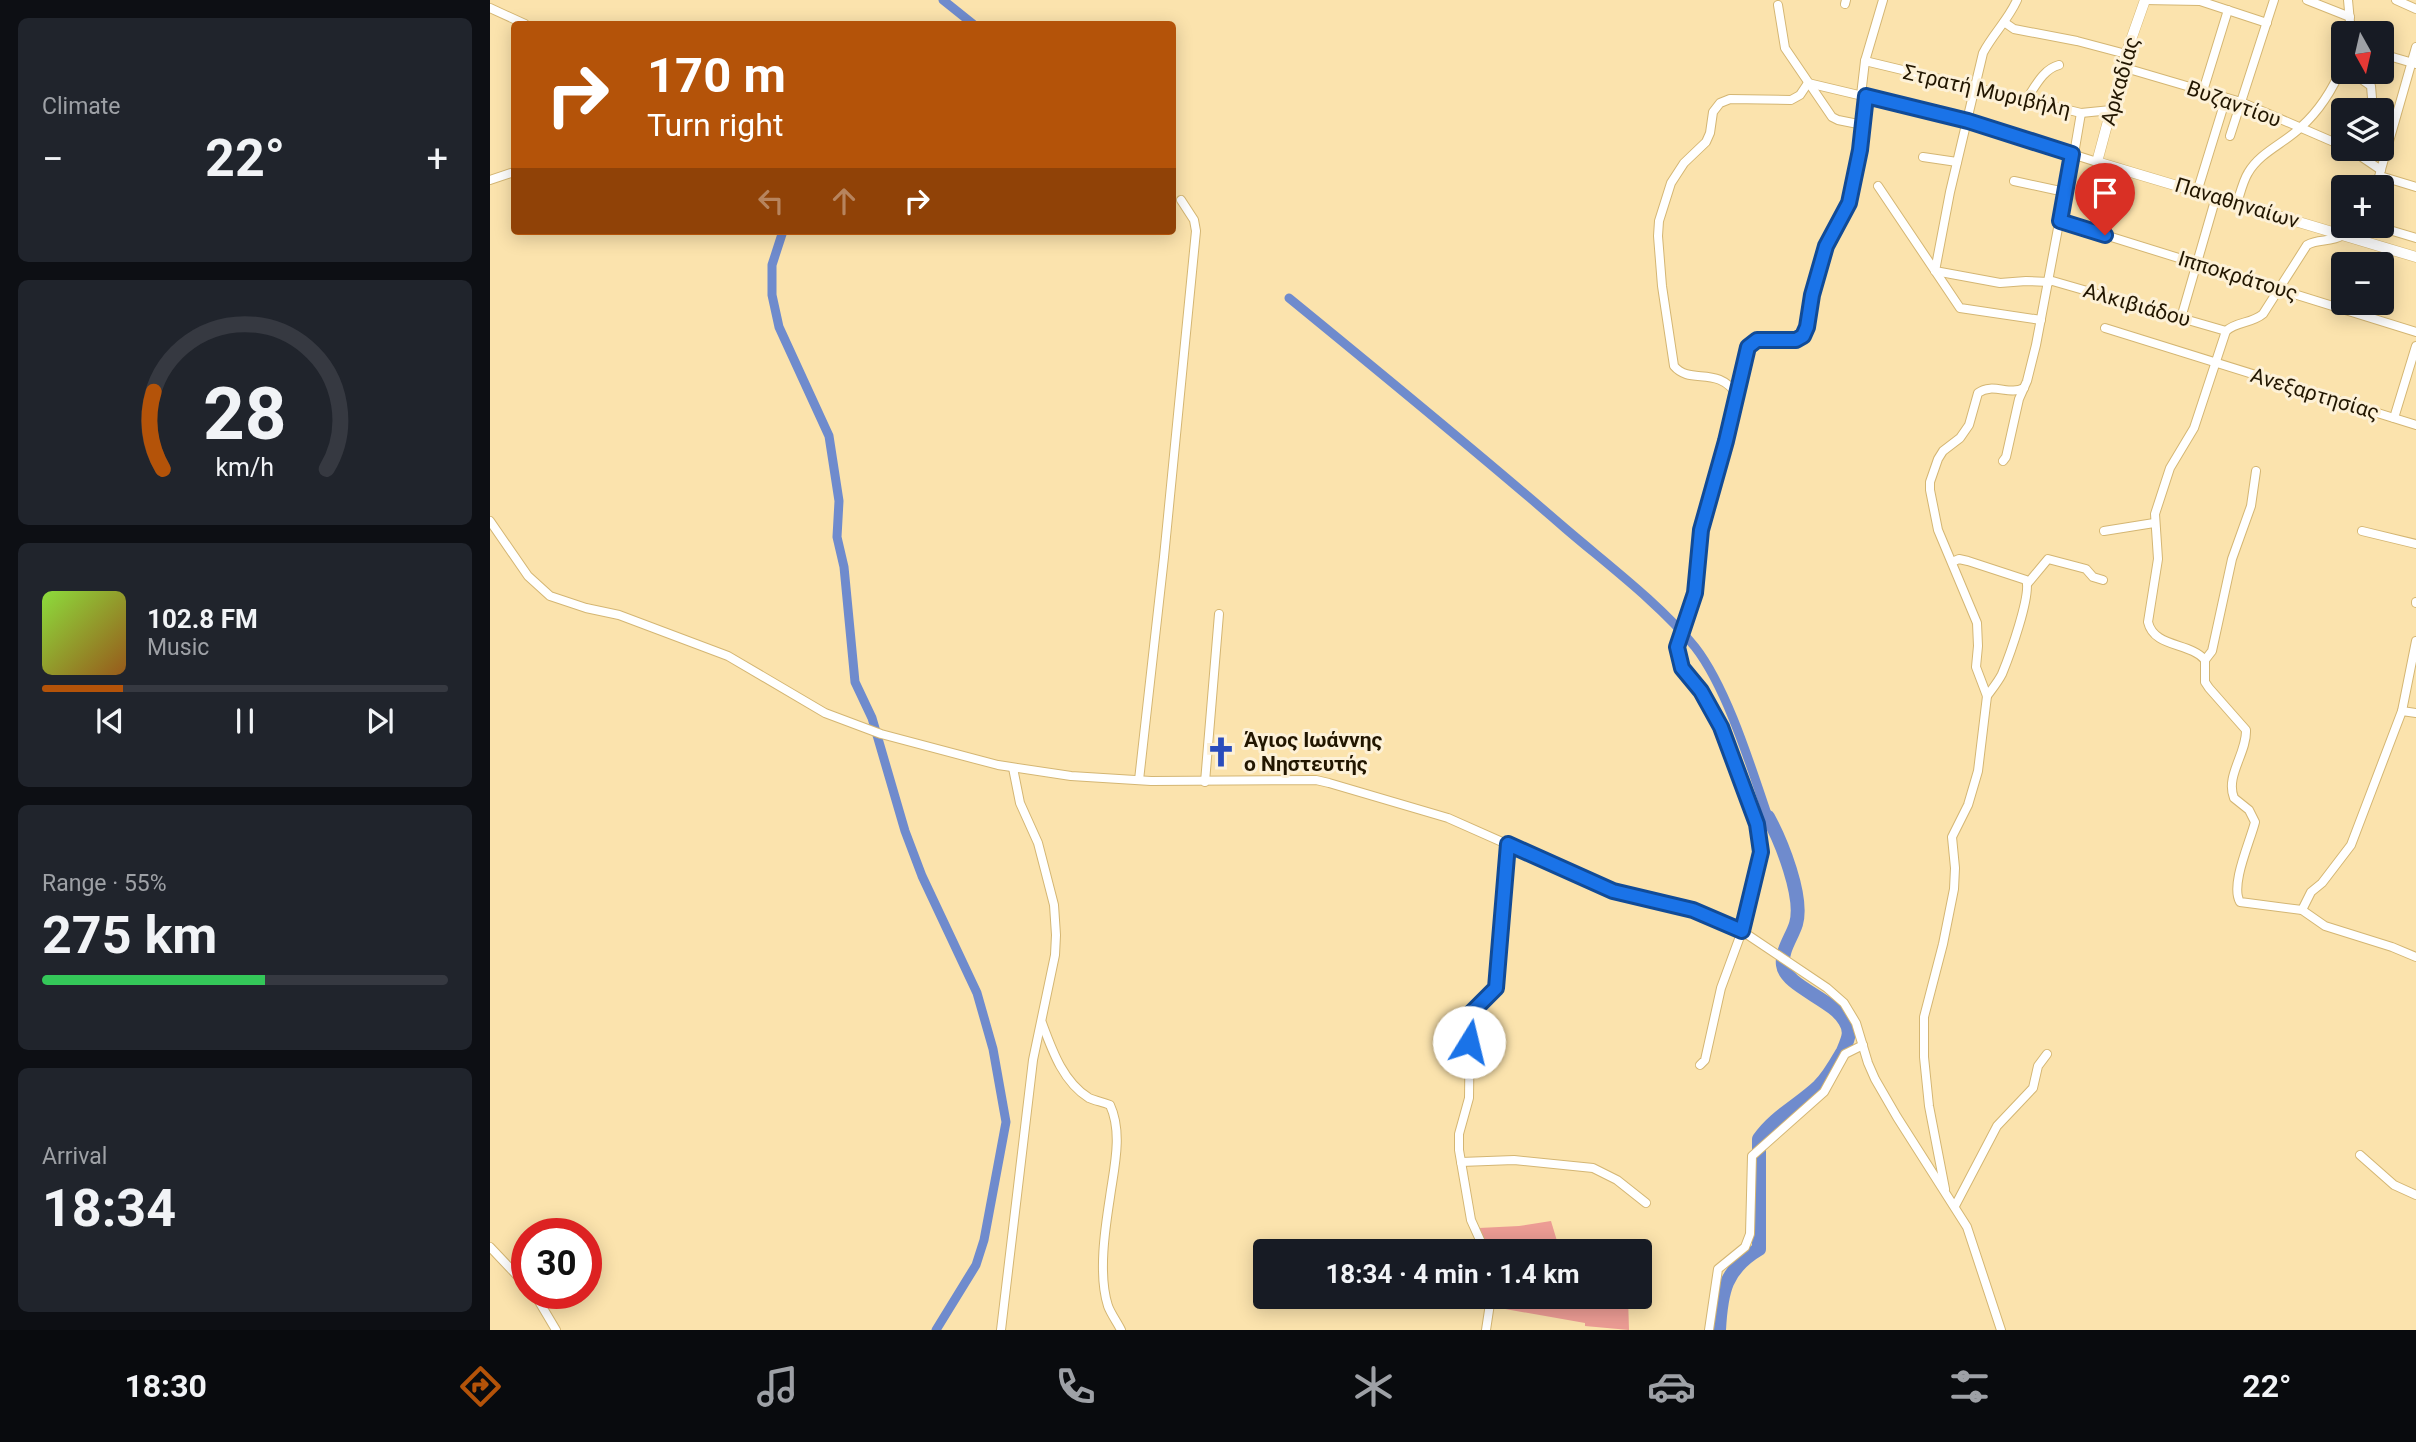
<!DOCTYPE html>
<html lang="en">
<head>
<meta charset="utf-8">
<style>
  body { margin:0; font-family:Roboto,sans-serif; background:#20242c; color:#f1f3f6; height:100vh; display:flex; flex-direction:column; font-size:26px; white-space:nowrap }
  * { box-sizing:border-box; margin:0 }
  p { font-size:23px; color:#9ea1a6 }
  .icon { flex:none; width:38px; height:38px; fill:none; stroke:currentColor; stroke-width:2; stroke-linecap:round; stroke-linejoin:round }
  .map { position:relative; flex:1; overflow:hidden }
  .drawer { display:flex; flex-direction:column; gap:18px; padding:18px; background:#0d0f14; width:490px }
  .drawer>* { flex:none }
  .banner { position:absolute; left:21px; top:21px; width:665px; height:214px; border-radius:7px; box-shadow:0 4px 18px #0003; background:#b45309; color:#fff; overflow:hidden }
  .needle { width:46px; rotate:172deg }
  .buttons { position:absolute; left:1841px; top:21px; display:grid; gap:14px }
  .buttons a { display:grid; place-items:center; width:63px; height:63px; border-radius:7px; background:#171b24; box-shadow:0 4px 18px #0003; font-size:35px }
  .speed { position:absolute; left:21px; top:1218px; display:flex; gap:14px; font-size:35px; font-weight:700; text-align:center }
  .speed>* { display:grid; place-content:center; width:91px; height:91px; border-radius:50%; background:#171b24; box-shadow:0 4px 18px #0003; line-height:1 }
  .speed .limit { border:10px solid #d22; background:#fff; color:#111 }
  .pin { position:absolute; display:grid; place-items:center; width:60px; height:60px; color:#fff; margin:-72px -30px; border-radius:50% 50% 50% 0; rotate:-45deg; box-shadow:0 0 7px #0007 }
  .pin .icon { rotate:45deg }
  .me { position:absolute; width:77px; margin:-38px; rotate:9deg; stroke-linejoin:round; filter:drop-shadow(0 0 5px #0008) }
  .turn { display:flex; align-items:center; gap:24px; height:147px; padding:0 21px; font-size:32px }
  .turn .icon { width:91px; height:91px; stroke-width:2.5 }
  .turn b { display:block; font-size:49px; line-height:60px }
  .lanes { display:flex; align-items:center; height:66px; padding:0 21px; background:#0003; justify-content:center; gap:35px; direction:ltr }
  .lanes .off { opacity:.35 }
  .big { font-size:52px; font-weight:700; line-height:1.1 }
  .drawer .widget { flex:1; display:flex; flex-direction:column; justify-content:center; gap:10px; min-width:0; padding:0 24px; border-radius:10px; background:#20242c }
  .drawer .dial { align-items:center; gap:0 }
  .dial svg { height:182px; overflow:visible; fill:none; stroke:#363941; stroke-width:7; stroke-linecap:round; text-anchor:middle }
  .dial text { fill:#f1f3f6; stroke:none }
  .song { display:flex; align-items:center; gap:21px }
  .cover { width:84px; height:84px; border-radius:10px; background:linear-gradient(135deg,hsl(90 70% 55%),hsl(30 70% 35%)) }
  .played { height:7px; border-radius:4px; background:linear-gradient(90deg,#b45309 20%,#363941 20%) }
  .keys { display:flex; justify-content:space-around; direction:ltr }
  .heat { display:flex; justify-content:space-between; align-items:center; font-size:38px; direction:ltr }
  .charge { height:10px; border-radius:5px; background:linear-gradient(90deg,#34c759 55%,#363941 0) }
  .trip { position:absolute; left:763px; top:1239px; width:399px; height:70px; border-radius:7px; background:#171b24; box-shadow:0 4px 18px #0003; font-weight:700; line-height:70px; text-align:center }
  .tabs { display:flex; height:112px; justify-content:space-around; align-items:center; background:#090b0e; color:#9ea1a6 }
  .tabs .icon { width:49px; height:49px }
  .tabs .active { color:#b45309 }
  .tabs b { font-size:32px; color:#f1f3f6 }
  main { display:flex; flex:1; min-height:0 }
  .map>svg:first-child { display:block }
</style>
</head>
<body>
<main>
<section class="drawer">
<div class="widget"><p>Climate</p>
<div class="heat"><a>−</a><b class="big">22°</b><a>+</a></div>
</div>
<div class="widget dial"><svg viewBox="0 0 100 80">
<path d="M14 69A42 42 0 1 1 86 69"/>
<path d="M14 69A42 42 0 0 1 10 35" stroke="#b45309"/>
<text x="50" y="56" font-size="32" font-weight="700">28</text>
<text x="50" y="72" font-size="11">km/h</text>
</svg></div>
<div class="widget">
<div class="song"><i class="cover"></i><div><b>102.8 FM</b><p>Music</p></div></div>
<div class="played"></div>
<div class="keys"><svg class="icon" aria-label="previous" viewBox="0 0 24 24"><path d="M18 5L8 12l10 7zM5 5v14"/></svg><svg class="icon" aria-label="pause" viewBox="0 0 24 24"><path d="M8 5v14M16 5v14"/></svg><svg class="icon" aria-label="next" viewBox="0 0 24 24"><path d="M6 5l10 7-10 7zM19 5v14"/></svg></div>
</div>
<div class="widget"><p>Range · 55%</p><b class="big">275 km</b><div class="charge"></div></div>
<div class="widget"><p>Arrival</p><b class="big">18:34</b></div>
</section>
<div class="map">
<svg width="1926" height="1330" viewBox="0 0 1926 1330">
  <rect width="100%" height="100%" fill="#fbe3ad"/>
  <g fill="#ec9c94">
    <polygon points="1061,1221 1070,1251 999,1251 989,1228 1029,1226"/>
    <polygon points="1005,1297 1138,1297 1139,1330 1095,1326 1095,1323 1004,1307"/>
  </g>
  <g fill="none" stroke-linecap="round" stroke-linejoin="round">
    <g stroke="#6f8bcd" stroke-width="9">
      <polyline points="453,0 483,24"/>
      <polyline points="293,231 282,265 282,295 289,327 339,436 349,501 347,537 354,567 365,682 382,718 415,831 432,876 487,993 503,1049 516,1122 494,1240 486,1265 446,1330"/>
      <path d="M799,298C892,374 985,450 1076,529C1118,565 1170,604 1205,647C1237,688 1261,767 1278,817"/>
    </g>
    <path stroke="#6f8bcd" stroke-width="14" d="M1229,1330C1231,1292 1235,1269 1269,1249V1139C1285,1116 1309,1105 1329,1086C1339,1076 1346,1063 1353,1051C1358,1039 1362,1032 1355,1021C1344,1000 1295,986 1293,965C1291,951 1302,937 1306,924C1314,897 1291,841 1278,817"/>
    <g stroke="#d4b673" stroke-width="10">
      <g id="minor">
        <path d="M1527,0C1518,20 1503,34 1493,53L1460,192L1445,271L1510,283L1536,281L1559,282"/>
        <polyline points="1654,0 1710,1 1777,23"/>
        <polyline points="1817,0 1860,17"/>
        <polyline points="1858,0 1861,33"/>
        <polyline points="1906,0 1926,9"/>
        <polyline points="1355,4 1356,0"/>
        <polyline points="1288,5 1295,48 1342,117 1348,120 1373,125"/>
        <polyline points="0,8 35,24"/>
        <polyline points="1514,22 1524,29 1587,41 1636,54"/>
        <polyline points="1892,54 1926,64"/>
        <polyline points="1375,61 1591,113 1621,110"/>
        <polyline points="1632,67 1751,102 1853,146"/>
        <polyline points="1861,72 1881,86 1882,98 1879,110"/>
        <polyline points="1713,91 1738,10"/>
        <polyline points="1371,95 1375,61 1393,0"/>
        <path d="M1536,100C1545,87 1553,69 1569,65"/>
        <polyline points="1740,136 1784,0"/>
        <polyline points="1860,149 1891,170"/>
        <polyline points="1584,154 1591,113"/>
        <polyline points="1433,157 1467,162"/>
        <polyline points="1890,176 1926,187"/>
        <polyline points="0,180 24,172"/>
        <polyline points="1524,181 1575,192"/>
        <polyline points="1388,186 1470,308 1551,320"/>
        <polyline points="1886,187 1926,47"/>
        <polyline points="1707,192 1736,98"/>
        <path d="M1747,203C1750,194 1753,181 1758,173C1770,152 1795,143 1811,127C1830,110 1843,89 1853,65"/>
        <polyline points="1570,221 1926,332"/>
        <polyline points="1886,226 1926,238"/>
        <polyline points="1870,240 1875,226"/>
        <polyline points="1559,280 1736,331"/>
        <polyline points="1691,318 1726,197"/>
        <polyline points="1615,328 1926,425"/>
        <path d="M1248,396C1227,364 1201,386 1184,366L1172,286L1168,236L1169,221L1181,183L1194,163L1216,142L1220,133L1223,112L1230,103L1240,99L1301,100L1310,95L1318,83L1478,121L1607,162"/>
        <polyline points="1904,418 1926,346"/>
        <polyline points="1513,461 1516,457 1529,399 1537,381 1546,345 1582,154"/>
        <polyline points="0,521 38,576 60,596 96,608 129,615 238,656 335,713 391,734 508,765 581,776 661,781 826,780 839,783 958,818 1123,891 1203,910 1252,931 1337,988 1354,1003 1366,1023 1378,1063 1385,1079 1407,1117 1477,1227 1511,1330"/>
        <polyline points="1614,531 1664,523"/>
        <polyline points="1872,531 1926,544"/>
        <path d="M1462,562L1469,559L1478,561L1536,580C1542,594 1519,657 1512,674C1508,682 1502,689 1497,696"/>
        <polyline points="1538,583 1558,559 1596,569 1603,577 1613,580"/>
        <polyline points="1926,602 1926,603"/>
        <path d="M1715,660C1700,642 1664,648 1658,622L1668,559L1665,514L1680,468L1704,428L1736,331C1747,321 1761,324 1773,314L1817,245C1829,238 1840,243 1853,235"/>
        <path d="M1715,660V682L1719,688L1756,730C1757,753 1735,776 1744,798L1759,810L1765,822C1760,842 1740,885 1750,902L1812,910L1835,926L1902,947L1926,957"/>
        <polyline points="1715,660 1722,651 1742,559 1761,506 1766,471"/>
        <polyline points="1912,711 1926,641"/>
        <polyline points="649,780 674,557 706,231 704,220 691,200"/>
        <polyline points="715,782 729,614"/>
        <polyline points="1812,910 1821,892 1832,883 1861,845 1912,711 1926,713"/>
        <path d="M552,1023C562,1050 573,1082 599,1098C606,1101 613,1102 620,1105C633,1133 624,1168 620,1197C615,1229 608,1275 618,1306C621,1314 627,1322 631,1330"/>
        <polyline points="1210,1065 1215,1060 1231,988 1252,931 1262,892 1271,852 1271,840 1257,792 1231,727 1211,691 1192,668 1189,661 1187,647 1205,593 1211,530 1236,441 1259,346 1267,340 1305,341 1313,336 1317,329 1322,295 1336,246 1359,203 1370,150 1376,96"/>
        <polyline points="1870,1155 1904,1185 1926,1195"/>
        <polyline points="971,1162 1024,1160 1103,1168 1127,1180 1156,1203"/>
        <path d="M1455,1189L1439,1106L1434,1057V1017L1453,944L1464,889L1465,868L1462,837L1478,805L1488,771L1497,696L1486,667L1488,646L1487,623L1448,530L1440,490V482L1448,459L1453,451L1470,438L1479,425L1488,393C1503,382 1519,396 1534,388"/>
        <polyline points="1465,1206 1507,1126 1543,1088 1548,1066 1557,1054"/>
        <polyline points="0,1247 37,1286"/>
        <polyline points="995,1251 981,1220 969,1150 969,1134 979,1098 980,1018 987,1005 1003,993 1009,973 1018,844"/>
        <polyline points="44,1293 66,1330"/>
        <polyline points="511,1330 543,1060 565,955 566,935 564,905 555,870 548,843 530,803 523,768"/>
        <polyline points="996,1330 1001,1297"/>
        <polyline points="1219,1330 1228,1269 1255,1247 1260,1234 1262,1156 1334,1092 1355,1054 1373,1045"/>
      </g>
    </g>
    <g stroke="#d4b673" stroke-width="11">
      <polyline id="tertiary" points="1655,0 1636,54 1607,162 1926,257"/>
    </g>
    <use href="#minor" stroke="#fff" stroke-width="8"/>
    <use href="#tertiary" stroke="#fff" stroke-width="10"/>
  </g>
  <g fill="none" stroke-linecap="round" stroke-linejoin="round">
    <g stroke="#114b97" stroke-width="18">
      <polyline id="route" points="979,1042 979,1023 982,1012 1006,988 1018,844 1123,891 1203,910 1252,931 1271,852 1267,824 1231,727 1211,691 1192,668 1187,647 1205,593 1211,530 1236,441 1258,347 1267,340 1306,340 1313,336 1317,327 1322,295 1336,246 1359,203 1370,150 1376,96 1478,121 1582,154 1570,221 1615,235"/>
    </g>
    <use href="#route" stroke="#1a73e8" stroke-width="12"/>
  </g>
  <defs>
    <g id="church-bare" transform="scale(2.415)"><path d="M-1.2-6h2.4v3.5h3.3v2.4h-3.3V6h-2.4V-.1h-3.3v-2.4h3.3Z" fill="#2a4cbc" stroke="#fdf1d7" stroke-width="2.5" paint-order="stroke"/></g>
  </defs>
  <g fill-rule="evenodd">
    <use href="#church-bare" x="731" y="752"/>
  </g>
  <g text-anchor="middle" stroke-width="6" stroke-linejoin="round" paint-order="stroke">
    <g font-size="21" fill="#221600" stroke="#fdf1d7">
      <text transform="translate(1630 81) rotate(-74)" y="7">Αρκαδίας</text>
      <text transform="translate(1497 91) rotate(13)" y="7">Στρατή Μυριβήλη</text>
      <text transform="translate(1744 104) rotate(20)" y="7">Βυζαντίου</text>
      <text transform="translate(1747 203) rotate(17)" y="7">Παναθηναίων</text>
      <text transform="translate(1748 276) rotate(17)" y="7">Ιπποκράτους</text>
      <text transform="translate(1647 305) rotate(16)" y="7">Αλκιβιάδου</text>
      <text transform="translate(1825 394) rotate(17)" y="7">Ανεξαρτησίας</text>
    </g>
    <g font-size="21" font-weight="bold" fill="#221600" stroke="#fdf1d7" text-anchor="start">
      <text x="754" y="747">Άγιος Ιωάννης<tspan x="754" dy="24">ο Νηστευτής</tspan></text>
    </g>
  </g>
</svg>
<div class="buttons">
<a><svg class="needle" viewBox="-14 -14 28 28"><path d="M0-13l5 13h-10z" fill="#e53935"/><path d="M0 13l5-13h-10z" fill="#9ea1a6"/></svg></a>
<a><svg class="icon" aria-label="layers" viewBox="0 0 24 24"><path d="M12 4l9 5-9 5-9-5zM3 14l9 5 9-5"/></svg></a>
<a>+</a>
<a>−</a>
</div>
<div class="speed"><div class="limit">30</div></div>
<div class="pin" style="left:1615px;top:235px;background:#d93025"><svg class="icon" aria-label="arrive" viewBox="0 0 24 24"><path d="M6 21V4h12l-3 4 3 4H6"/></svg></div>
<svg class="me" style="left:979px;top:1042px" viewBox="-20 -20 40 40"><circle r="19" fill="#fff"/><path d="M0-13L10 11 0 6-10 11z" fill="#1a73e8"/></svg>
<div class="trip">18:34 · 4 min · 1.4 km</div>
<div class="banner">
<div class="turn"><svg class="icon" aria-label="right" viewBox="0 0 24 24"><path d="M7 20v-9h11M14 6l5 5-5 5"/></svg><div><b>170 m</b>Turn right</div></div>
<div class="lanes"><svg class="icon off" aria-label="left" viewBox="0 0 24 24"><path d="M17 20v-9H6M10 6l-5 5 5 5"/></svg><svg class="icon off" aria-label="ahead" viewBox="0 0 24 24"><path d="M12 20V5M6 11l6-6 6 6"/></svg><svg class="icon" aria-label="right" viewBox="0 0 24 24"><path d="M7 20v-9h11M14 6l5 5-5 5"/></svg></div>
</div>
</div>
</main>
<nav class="tabs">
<b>18:30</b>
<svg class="icon active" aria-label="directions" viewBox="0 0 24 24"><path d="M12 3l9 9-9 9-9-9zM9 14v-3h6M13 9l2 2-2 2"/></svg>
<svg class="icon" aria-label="music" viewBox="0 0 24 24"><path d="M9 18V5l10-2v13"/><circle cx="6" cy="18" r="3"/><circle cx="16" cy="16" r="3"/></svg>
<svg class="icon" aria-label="phone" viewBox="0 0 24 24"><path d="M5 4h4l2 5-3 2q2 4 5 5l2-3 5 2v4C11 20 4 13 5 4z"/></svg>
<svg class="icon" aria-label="climate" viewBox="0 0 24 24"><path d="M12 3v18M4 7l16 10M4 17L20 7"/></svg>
<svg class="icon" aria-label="car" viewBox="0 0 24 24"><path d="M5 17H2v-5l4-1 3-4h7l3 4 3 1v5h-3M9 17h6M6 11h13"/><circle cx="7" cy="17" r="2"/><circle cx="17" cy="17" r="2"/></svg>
<svg class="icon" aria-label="filters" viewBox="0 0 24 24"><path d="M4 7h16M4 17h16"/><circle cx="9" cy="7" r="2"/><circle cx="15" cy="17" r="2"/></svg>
<b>22°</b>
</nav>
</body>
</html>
